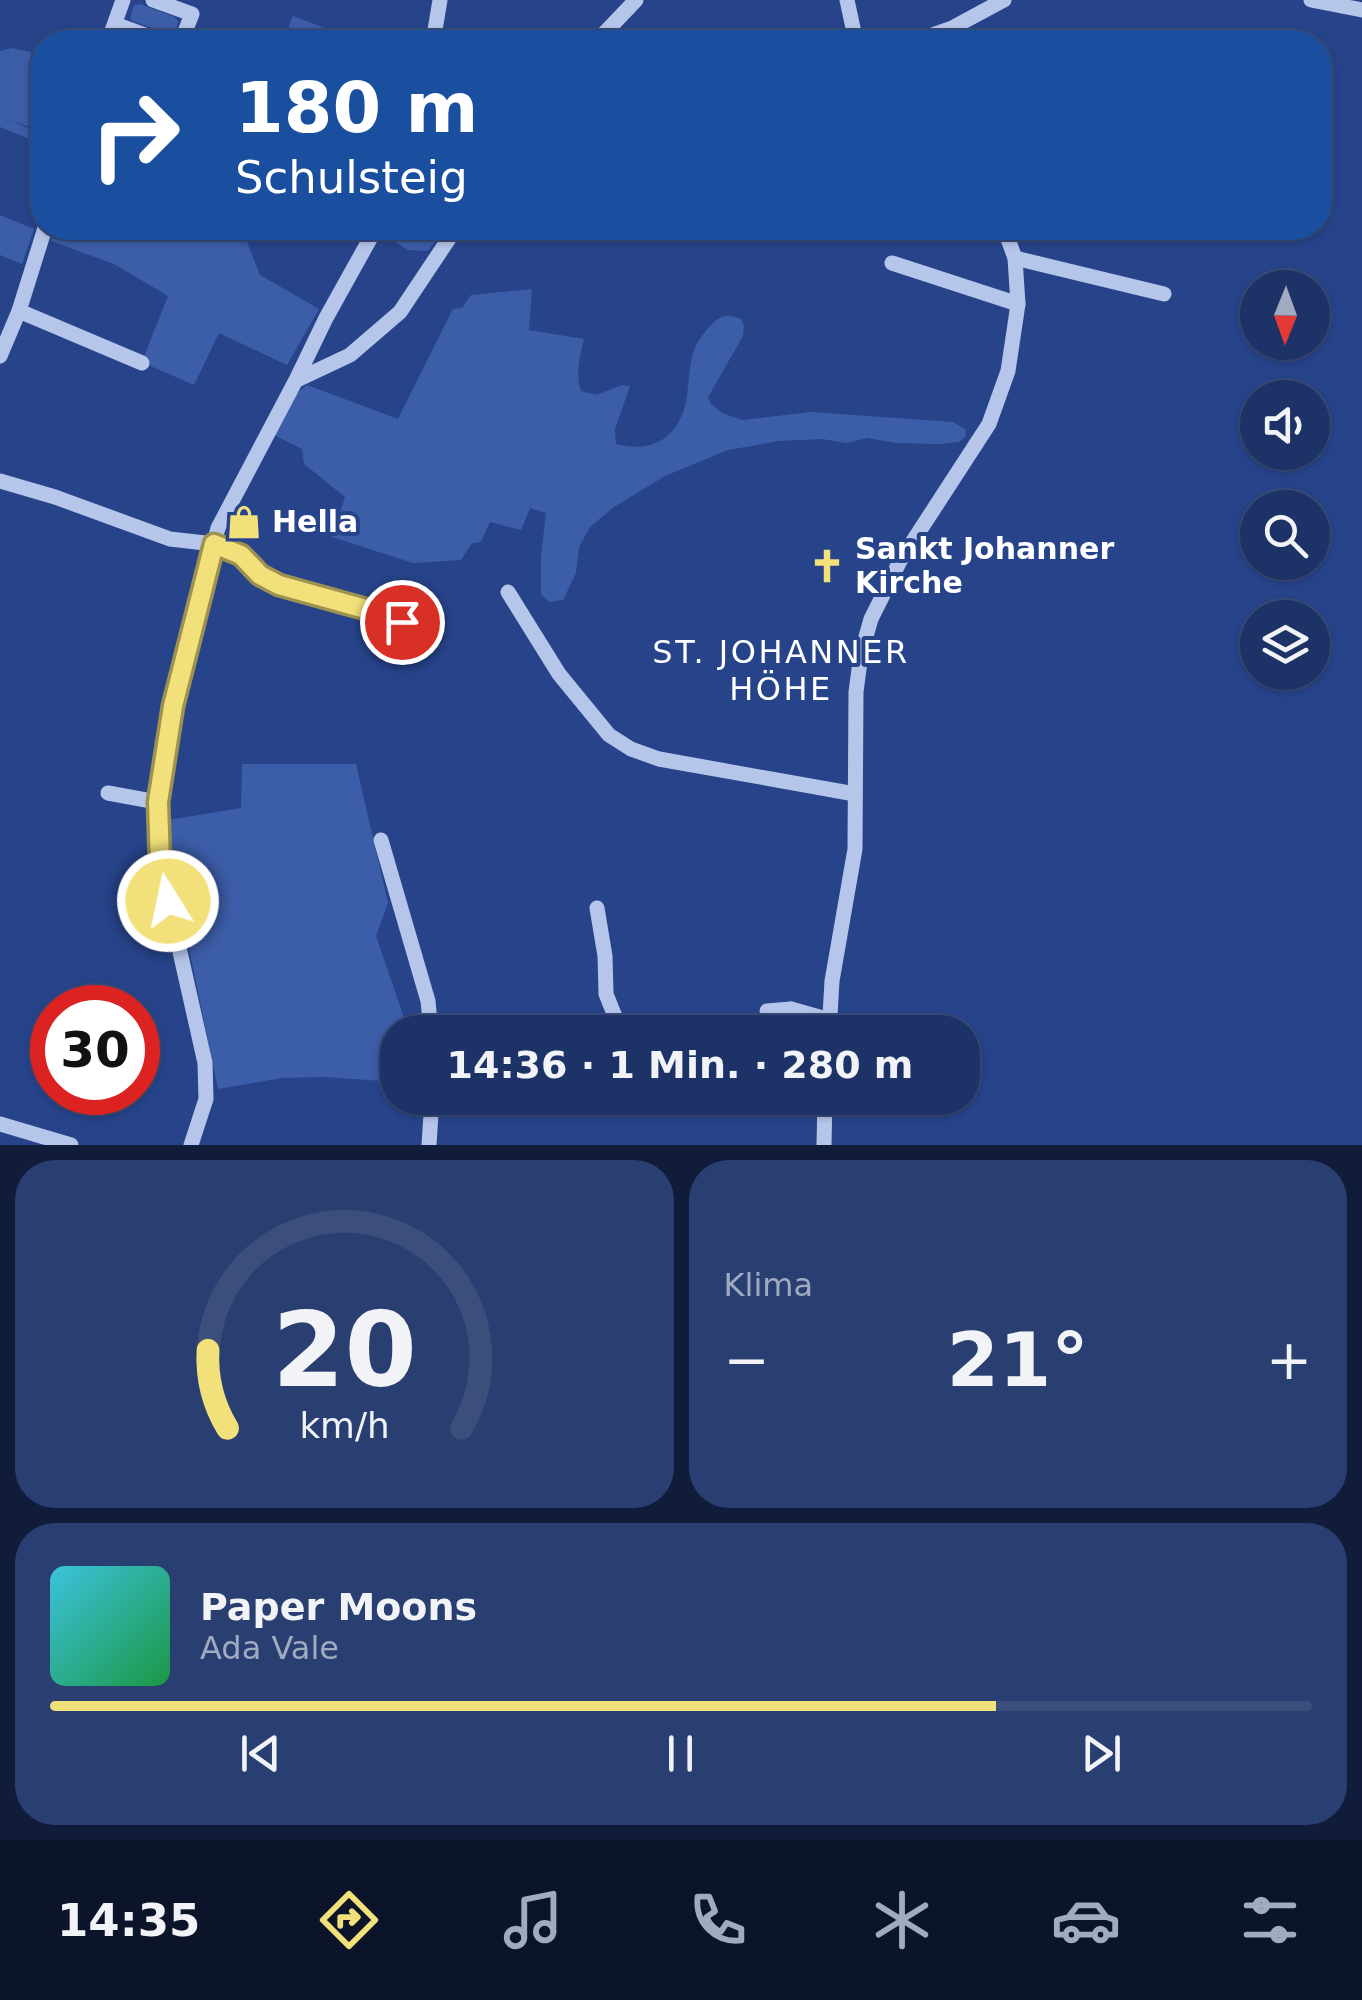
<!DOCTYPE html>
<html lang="de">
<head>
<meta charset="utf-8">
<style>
  body { margin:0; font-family:"DejaVu Sans",sans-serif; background:#2a3f71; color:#f1f3f6; height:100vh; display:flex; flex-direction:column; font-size:38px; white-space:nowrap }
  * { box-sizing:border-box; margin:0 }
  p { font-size:32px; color:#a0aac0 }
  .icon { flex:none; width:55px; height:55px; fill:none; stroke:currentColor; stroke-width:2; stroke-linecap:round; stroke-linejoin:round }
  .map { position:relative; height:1145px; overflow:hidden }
  .side { display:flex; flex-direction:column; gap:15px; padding:15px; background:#101c39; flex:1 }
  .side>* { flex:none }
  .banner { position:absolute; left:30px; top:30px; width:1302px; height:210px; border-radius:40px; box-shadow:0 2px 8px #0004,0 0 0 2px #3b4e7c; background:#1a4fa0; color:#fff; overflow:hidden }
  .needle { width:65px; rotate:181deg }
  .tools { position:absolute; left:1240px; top:270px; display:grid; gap:20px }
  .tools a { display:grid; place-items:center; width:90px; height:90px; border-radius:50%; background:#1d3368; box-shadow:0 2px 8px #0004,0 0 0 2px #3b4e7c; font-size:50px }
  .speed { position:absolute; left:30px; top:985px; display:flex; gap:20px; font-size:50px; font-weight:700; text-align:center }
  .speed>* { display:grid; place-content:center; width:130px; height:130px; border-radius:50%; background:#1d3368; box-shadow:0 2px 8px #0004,0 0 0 2px #3b4e7c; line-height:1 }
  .speed .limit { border:15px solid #d22; background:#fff; color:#111 }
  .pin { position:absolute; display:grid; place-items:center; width:85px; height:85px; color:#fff; margin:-42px; border:5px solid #fff; border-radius:50%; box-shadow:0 2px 10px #0007 }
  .me { position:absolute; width:110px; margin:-55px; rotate:350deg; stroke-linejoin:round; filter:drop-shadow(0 0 8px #0008) }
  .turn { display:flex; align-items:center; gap:35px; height:210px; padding:0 40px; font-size:45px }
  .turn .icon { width:130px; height:130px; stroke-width:2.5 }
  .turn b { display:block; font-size:70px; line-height:85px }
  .big { font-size:75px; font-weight:700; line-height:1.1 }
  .side .card { flex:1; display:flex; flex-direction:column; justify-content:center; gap:15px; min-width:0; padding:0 35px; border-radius:40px; background:#2a3f71 }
  .side .dial { align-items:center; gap:0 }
  .dial svg { height:260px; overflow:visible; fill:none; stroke:#3b4e7c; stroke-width:7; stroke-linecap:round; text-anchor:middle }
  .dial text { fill:#f1f3f6; stroke:none }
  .song { display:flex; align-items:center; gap:30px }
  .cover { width:120px; height:120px; border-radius:15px; background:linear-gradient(135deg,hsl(190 70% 55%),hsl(140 70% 35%)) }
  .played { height:10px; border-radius:5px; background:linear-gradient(90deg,#f2e17b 75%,#3b4e7c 75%) }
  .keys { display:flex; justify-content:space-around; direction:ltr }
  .heat { display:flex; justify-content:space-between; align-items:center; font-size:55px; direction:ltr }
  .side .tiles { flex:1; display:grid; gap:15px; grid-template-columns:1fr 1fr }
  .card:last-child { grid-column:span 2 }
  .trip { position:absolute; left:380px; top:1015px; width:600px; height:100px; border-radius:40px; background:#1d3368; box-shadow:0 2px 8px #0004,0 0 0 2px #3b4e7c; font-weight:700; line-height:100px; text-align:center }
  .dock { display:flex; height:160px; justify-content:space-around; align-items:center; background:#0c142a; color:#a0aac0 }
  .dock .icon { width:70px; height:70px }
  .dock .active { color:#f2e17b }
  .dock b { font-size:45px; color:#f1f3f6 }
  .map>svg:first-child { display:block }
</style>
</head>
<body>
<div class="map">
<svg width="1362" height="1145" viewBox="0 0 1362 1145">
  <rect width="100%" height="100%" fill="#27448b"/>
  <g fill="#3c5da8">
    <polygon points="140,4 175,17 178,22 177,29 168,34 132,21 130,18 134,5"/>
    <polygon points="293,16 346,36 343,42 283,42"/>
    <polygon points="11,48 31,52 36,60 30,79 42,84 42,131 9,120 42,134 42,144 0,127 0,51"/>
    <polygon points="0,215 34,229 22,264 0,255"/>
    <polygon points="55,228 252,228 247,242 260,275 319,309 287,365 219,333 194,385 146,364 145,354 168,296 114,264 51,241"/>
    <polygon points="385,228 446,228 428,251 408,250 385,236"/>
    <path d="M532,289L529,330L584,339C580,356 575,373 581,391L596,395L622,385L630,386L615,429L616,444C648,452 672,443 684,410C690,391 687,367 695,348C698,340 707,329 713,323C723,314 730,314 741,319L744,326L743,336L708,397L711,404L722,413L742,420L811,412L953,422L965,429L966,436L959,442L940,444L896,443L868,438L846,443L822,439L779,441L728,450L665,476L614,507L590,527L579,547L576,573L563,600L549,602L541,594V556L546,513L530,508L521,530L490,522L481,542L472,543L461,560L413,563L332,537L345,497L304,464L302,449L274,435L295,395L307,385L398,419L453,309L462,308L471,295Z"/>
    <polygon points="242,764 356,764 388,903 376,936 409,1032 398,1032 397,1082 324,1077 282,1078 218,1089 171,861 168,820 241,808"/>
  </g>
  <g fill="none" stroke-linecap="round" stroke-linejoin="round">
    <g stroke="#b6c6ea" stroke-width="15">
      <polyline points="153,0 192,14 181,42"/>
      <polyline points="847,0 856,42"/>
      <polyline points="1311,0 1362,10"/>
      <polyline points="115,24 164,42"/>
      <polyline points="108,42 123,0"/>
      <polyline points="433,42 440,0"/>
      <polyline points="596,42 636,0"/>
      <polyline points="912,42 952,28 1004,0"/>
      <polyline points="1015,258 1164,294"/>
      <polyline points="892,263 1018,304"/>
      <polyline points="19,311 142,363"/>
      <polyline points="0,356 19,311 45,228"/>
      <polyline points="297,380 350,355 400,312 456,228"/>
      <polyline points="0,481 55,497 170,539 214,544 241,555 260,575 279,585 369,610 402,622 429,643"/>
      <polyline points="508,592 559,674 609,735 631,749 659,759 855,794"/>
      <polyline points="108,793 157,802"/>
      <polyline points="381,840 428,1001 431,1032"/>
      <polyline points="597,908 605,956 606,994 620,1029 624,1032"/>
      <polyline points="767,1011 791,1009 830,1020"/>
      <polyline points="781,1032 791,1009"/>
      <polyline points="829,1032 832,981 855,849 856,692 861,654 871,619 900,561 989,424 1008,371 1018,304 1015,258 1004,228"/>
      <polyline points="751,1098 825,1104"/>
      <polyline points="0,1124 71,1145"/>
      <polyline points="191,1145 206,1099 205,1063 160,863 157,802 173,706 218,528 296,380 326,318 376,228"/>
      <polyline points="429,1145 432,1098"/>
      <polyline points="824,1145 825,1098"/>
    </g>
  </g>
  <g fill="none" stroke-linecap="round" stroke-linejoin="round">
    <g stroke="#9d9250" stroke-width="25">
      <polyline id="route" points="168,901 160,862 158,802 173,706 214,544 241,555 260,575 279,585 369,610 402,622"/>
    </g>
    <use href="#route" stroke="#f2e17b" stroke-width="18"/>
  </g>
  <defs>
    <g id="shop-bare" transform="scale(2.7)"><path d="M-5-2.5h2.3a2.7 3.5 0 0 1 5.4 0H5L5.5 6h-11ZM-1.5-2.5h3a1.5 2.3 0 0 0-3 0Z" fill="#f2e17b" stroke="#27448b" stroke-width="2.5" paint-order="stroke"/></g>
    <g id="church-bare" transform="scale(2.7)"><path d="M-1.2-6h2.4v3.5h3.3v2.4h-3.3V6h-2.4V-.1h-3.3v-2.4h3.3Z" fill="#f2e17b" stroke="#27448b" stroke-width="2.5" paint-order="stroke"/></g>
  </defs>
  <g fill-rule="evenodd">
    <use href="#shop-bare" x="244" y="522"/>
    <use href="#church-bare" x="827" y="566"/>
  </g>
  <g text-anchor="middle" stroke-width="8" stroke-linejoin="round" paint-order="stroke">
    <g font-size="30" font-weight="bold" fill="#fff" stroke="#27448b" text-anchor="start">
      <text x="272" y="532">Hella</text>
      <text x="855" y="559">Sankt Johanner<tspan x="855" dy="34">Kirche</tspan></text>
    </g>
    <g font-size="32" letter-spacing="2.5" fill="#fff" stroke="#27448b">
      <text x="781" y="663">ST. JOHANNER<tspan x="781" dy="37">HÖHE</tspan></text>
    </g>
  </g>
</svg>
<div class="tools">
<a><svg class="needle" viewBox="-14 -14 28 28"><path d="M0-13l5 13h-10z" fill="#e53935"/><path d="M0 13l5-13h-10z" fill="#a0aac0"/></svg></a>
<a><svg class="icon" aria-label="sound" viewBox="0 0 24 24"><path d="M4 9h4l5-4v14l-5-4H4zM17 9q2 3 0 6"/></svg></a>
<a><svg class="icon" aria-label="search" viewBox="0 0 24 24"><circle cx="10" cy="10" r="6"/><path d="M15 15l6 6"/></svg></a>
<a><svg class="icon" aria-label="layers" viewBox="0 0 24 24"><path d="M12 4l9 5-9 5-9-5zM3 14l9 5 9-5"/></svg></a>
</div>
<div class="speed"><div class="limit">30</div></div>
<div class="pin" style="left:402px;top:622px;background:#d93025"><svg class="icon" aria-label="arrive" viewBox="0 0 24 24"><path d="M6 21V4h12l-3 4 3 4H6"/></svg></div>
<svg class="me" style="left:168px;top:901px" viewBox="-20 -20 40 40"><circle r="17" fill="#f2e17b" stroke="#fff" stroke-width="3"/><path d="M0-11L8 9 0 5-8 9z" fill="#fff"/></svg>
<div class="trip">14:36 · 1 Min. · 280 m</div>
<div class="banner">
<div class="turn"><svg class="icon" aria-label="right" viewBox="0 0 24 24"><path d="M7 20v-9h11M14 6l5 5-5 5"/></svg><div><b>180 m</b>Schulsteig</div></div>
</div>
</div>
<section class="side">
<div class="tiles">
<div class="card dial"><svg viewBox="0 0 100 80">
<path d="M14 69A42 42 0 1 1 86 69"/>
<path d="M14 69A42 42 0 0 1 8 45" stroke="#f2e17b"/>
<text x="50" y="56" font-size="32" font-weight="700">20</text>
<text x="50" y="72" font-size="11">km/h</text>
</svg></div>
<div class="card"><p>Klima</p>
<div class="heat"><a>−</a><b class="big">21°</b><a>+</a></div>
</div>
<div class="card">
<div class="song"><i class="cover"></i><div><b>Paper Moons</b><p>Ada Vale</p></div></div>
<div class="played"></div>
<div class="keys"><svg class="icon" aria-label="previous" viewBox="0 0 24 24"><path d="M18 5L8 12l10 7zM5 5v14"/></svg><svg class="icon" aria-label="pause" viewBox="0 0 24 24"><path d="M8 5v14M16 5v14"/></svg><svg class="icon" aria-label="next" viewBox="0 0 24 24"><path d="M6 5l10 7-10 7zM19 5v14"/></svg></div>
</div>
</div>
</section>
<nav class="dock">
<b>14:35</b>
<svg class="icon active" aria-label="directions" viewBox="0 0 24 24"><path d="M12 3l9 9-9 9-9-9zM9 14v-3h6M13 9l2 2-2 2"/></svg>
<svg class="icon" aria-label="music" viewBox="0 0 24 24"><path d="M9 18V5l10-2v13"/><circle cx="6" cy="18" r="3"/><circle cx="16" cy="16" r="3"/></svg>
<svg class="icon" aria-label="phone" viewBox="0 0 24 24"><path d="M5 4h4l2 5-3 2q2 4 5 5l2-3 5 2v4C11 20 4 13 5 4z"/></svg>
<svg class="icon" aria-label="climate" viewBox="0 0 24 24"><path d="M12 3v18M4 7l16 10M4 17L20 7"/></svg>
<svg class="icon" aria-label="car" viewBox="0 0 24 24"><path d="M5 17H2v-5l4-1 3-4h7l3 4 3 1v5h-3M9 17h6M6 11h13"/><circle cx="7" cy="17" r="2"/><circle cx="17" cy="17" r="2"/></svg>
<svg class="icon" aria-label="filters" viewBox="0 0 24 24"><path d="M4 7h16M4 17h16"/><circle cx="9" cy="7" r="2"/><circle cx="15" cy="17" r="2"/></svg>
</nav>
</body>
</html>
